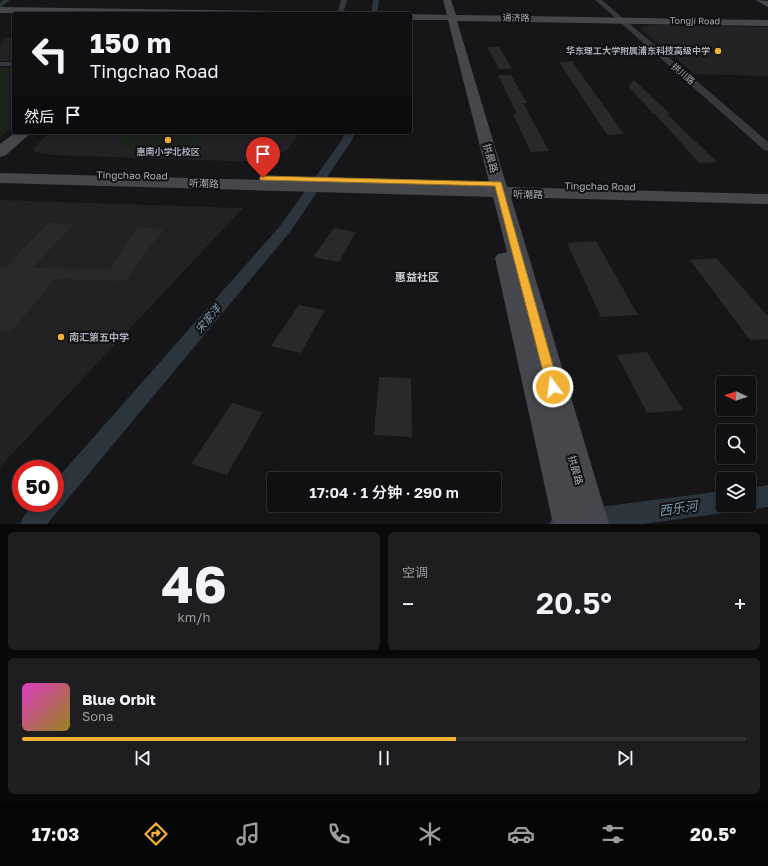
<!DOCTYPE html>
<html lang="zh">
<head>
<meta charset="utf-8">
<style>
  body { margin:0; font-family:"Golos Text","Noto Sans SC",sans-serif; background:#1e1e20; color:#f1f3f6; height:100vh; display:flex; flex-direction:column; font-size:15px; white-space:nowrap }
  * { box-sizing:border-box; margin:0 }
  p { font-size:13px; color:#9c9d9f }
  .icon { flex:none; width:22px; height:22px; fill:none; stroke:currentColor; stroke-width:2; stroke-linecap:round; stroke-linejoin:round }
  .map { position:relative; height:524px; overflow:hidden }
  .details { display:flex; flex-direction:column; gap:8px; padding:8px; background:#09090a; flex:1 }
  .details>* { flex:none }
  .top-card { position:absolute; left:12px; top:12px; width:400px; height:122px; border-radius:4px; box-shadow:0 2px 6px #0003,0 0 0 1px #303032; background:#101012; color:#f1f3f6; overflow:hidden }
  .needle { width:26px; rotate:274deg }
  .buttons { position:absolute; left:716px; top:376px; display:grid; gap:8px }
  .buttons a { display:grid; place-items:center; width:40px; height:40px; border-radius:4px; background:#101012; box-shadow:0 2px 6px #0003,0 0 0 1px #303032; font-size:20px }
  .speed { position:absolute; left:12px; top:460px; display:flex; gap:8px; font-size:20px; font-weight:700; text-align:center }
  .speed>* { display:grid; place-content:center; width:52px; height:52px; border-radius:50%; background:#101012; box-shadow:0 2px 6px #0003,0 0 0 1px #303032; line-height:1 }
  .speed .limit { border:6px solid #d22; background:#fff; color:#111 }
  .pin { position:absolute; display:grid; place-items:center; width:34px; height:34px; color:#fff; margin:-41px -17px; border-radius:50% 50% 50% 0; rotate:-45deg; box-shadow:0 0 4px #0007 }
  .pin .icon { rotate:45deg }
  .me { position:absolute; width:44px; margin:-22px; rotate:345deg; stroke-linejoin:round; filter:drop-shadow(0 0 3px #0008) }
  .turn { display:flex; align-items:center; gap:14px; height:84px; padding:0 12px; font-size:18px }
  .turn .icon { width:52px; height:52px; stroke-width:2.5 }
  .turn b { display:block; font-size:28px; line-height:34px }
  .then { display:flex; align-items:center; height:38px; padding:0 12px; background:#0003; gap:8px; font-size:15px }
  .big { font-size:30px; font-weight:600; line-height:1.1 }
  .details .widget { flex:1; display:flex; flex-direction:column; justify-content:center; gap:6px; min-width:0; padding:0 14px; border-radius:6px; background:#1e1e20 }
  .details .dial { align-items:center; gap:0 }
  .dial b { font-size:52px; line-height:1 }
  .song { display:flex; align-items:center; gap:12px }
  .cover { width:48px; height:48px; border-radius:6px; background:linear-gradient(135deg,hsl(310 70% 55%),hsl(50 70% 35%)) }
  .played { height:4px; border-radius:2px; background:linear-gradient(90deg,#f2b134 60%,#303032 60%) }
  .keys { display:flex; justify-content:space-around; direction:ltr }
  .heat { display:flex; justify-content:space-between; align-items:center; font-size:22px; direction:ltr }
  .details .tiles { flex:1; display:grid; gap:8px; grid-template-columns:1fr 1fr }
  .widget:last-child { grid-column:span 2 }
  .trip { position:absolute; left:267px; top:472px; width:234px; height:40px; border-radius:4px; background:#101012; box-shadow:0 2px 6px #0003,0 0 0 1px #303032; font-weight:600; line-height:40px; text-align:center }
  .tabs { display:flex; height:64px; justify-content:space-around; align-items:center; background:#060607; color:#9c9d9f }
  .tabs .icon { width:28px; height:28px }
  .tabs .on { color:#f2b134 }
  .tabs b { font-size:18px; color:#f1f3f6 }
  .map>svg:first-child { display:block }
</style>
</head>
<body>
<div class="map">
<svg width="768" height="524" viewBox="0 0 768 524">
  <rect width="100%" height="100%" fill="#161618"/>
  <g fill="#222225">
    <polygon points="650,25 768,27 768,76 694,74 641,29 642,27"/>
    <polygon points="5,38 14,38 14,61 0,61 0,45"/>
    <polygon points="51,132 301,132 287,150 259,162 51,155 35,152 33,148"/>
    <polygon points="0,200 243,208 0,467"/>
  </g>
  <g fill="#1c231d">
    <polygon points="0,68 14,68 14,126 0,137"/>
    <polygon points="128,132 205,132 192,149 114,147"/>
  </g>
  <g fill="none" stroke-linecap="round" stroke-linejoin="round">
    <g fill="#2c353c" fill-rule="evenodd">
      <polygon points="3,0 10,0 0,8 0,3"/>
      <polygon points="373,0 379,0 377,14 371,14"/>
      <polygon points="345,132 355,132 352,140 290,232 47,524 20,524 24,516 35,503 55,503 55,481 280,226 342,140"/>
      <polygon points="768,485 768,507 749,510 741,507 740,505 749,505 749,488"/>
      <polygon points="723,491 723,505 733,505 731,510 723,513 643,524 549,524 553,516 561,512"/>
    </g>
  </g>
  <g fill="#29292c">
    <polygon points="487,47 499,47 512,69 499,69"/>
    <polygon points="572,61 591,88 624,134 607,135 559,62"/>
    <polygon points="498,75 511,75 527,103 523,103 549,151 531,152 513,114 517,114"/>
    <polygon points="634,80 670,114 667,114 717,162 699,163 655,114 652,114 652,112 628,86"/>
    <polygon points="49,222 73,225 32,268 110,269 137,227 163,229 125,281 55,279 12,330 0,330 0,267 6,267"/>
    <polygon points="334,228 356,232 339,262 313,257"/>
    <polygon points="596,241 638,315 601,317 567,243"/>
    <polygon points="716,258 768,316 768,339 750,340 690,260"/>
    <polygon points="299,305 325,310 301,353 271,346"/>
    <polygon points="647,352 683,410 647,413 617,355"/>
    <polygon points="379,377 411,378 412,437 374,435"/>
    <polygon points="232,403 263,412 227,475 191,464"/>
  </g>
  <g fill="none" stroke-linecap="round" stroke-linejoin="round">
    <g fill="#37383d" fill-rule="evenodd">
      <polygon points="341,0 347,0 343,14 337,14"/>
      <polygon points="595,0 602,0 768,142 768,151 764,150"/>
      <rect x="0" y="62" width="14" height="4"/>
    </g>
    <g fill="#45474d" fill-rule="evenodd">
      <polygon points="443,0 451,0 456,15 768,20 768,26 457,21 507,187 768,194 768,204 511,197 609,524 553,524 495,258 498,254 507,252 493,197 0,183 0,173 490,186 448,20 410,20 410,14 447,15"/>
      <polygon points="755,0 768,1 768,7"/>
      <polygon points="0,7 273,11 278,14 0,13"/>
      <polygon points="16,132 32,132 6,155 0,157 0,144"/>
    </g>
  </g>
  <polygon fill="#f2b134" stroke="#9d7322" points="263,176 501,182 559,387 557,390 549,390 547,387 495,186 260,180 260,177"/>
  <g fill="#f2b134" stroke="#111113" stroke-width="1.5">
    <circle cx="718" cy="51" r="4"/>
    <circle cx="168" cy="140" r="4"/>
    <circle cx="61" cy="337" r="4"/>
  </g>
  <g text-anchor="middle" stroke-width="4" stroke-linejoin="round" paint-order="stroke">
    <g font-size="9" fill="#a8adb8" stroke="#111113">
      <text transform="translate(516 18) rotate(1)" y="3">通济路</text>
      <text transform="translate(695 21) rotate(1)" y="3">Tongji Road</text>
      <text transform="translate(683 74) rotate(41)" y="3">拱川路</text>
    </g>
    <g font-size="9" font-weight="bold" fill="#a8adb8" stroke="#111113" text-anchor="end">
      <text x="710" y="54">华东理工大学附属浦东科技高级中学</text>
      <text x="168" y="155" text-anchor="middle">惠南小学北校区</text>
    </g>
    <g font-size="10" fill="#a8adb8" stroke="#111113">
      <text transform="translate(491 158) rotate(74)" y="4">拱晨路</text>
      <text transform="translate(132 175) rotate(1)" y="4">Tingchao Road</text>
      <text transform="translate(204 183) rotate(2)" y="4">听潮路</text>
      <text transform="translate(600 186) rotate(1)" y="4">Tingchao Road</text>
      <text transform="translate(528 194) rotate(1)" y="4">听潮路</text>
      <text transform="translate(576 470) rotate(74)" y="4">拱晨路</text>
    </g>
    <g font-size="10" font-weight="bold" fill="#a8adb8" stroke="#111113" text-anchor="start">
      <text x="69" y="341">南汇第五中学</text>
    </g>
    <g font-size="11" font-weight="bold" fill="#c9ccd4" stroke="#111113">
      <text x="417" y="281">惠益社区</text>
    </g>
    <g font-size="11" font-style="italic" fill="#7f9bb3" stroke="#111113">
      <text transform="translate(208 319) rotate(-50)" y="4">宋家洋</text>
    </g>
    <g font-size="13" font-style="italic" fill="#7f9bb3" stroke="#111113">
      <text transform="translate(678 508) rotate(-8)" y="5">西乐河</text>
    </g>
  </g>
</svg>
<div class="buttons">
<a><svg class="needle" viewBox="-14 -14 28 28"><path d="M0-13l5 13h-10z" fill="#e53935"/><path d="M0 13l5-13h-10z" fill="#9c9d9f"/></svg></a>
<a><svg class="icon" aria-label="search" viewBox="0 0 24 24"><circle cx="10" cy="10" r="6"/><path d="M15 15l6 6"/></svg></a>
<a><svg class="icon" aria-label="layers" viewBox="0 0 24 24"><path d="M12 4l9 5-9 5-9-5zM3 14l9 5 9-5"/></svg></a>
</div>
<div class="speed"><div class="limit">50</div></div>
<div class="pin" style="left:263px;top:178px;background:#d93025"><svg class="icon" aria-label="arrive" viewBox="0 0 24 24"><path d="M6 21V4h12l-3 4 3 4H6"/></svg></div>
<svg class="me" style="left:553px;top:387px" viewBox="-20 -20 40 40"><circle r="17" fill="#f2b134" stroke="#fff" stroke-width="3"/><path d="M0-11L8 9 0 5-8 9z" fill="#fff"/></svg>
<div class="trip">17:04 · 1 分钟 · 290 m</div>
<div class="top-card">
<div class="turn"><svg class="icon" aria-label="left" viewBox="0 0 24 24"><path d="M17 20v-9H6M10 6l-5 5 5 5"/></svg><div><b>150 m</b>Tingchao Road</div></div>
<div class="then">然后<svg class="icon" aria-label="arrive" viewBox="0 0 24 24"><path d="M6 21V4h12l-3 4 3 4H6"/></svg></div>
</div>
</div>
<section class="details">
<div class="tiles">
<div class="widget dial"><b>46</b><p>km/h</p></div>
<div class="widget"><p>空调</p>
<div class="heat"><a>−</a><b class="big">20.5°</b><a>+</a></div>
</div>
<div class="widget">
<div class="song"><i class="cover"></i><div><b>Blue Orbit</b><p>Sona</p></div></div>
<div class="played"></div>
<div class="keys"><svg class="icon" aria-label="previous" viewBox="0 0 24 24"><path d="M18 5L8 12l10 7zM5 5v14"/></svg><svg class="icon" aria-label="pause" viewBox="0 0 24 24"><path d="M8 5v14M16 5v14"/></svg><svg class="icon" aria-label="next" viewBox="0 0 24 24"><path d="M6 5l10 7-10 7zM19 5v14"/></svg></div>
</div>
</div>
</section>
<nav class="tabs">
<b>17:03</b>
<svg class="icon on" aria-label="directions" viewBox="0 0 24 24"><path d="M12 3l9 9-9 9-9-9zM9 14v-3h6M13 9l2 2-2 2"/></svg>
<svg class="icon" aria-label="music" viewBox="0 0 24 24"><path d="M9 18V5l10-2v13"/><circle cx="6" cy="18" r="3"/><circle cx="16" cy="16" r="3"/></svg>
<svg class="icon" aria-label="phone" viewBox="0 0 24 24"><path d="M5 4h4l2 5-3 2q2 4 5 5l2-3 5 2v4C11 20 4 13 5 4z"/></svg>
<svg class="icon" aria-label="climate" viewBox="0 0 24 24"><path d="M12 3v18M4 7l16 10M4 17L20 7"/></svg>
<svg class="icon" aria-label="car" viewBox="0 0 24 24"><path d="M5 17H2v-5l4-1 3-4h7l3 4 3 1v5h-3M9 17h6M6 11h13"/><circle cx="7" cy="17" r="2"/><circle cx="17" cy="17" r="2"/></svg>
<svg class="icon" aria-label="filters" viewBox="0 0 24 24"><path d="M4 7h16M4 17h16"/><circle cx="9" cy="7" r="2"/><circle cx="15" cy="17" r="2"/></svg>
<b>20.5°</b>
</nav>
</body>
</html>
